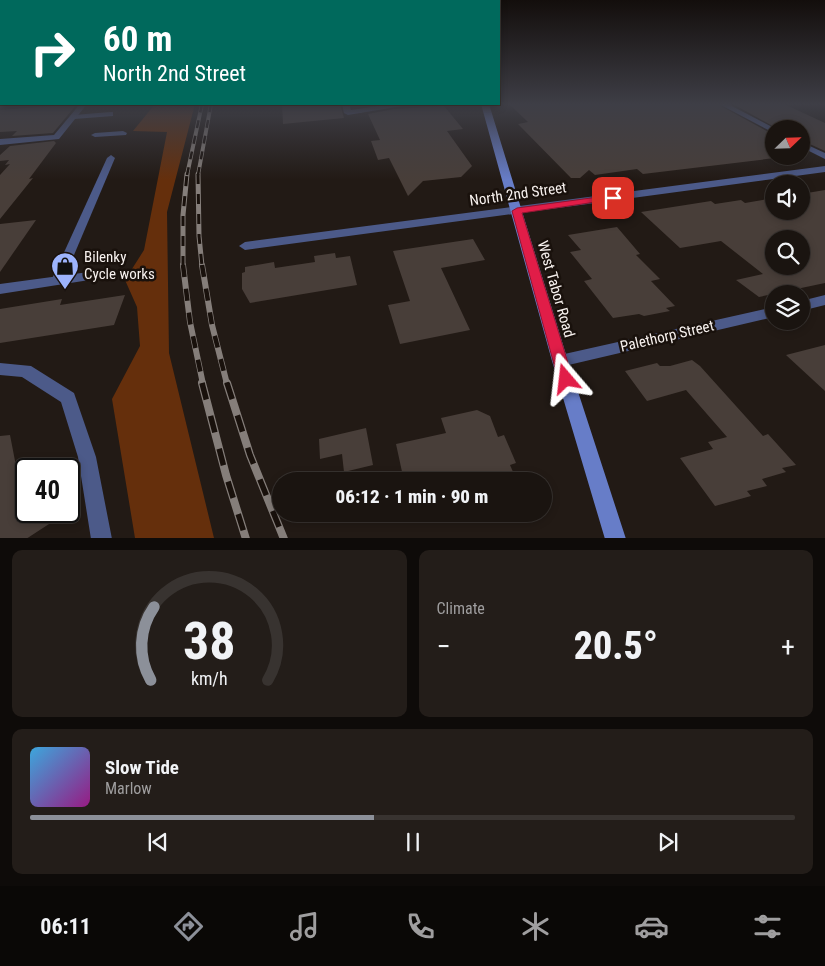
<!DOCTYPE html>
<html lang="en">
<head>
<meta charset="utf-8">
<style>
  body { margin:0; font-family:"Roboto Condensed",sans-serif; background:#231d19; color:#f1f3f6; height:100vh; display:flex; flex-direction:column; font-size:19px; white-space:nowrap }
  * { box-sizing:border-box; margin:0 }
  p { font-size:16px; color:#9f9e9f }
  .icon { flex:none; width:28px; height:28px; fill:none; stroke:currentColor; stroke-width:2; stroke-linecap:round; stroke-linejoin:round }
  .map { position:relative; height:538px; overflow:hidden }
  .sheet { display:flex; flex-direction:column; gap:12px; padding:12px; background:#0e0b09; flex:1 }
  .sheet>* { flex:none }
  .banner { position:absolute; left:0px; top:0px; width:500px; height:105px; box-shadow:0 2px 8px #0003,0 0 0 1px #383330; background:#00695c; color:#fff; overflow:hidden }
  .needle { width:32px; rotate:67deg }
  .controls { position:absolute; left:765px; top:120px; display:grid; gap:10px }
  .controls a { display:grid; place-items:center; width:45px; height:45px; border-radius:50%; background:#1a1410; box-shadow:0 2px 8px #0003,0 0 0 1px #383330; font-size:25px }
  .speed { position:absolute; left:15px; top:458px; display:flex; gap:10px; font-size:25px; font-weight:700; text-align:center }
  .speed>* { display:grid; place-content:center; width:65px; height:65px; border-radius:50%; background:#1a1410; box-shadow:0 2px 8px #0003,0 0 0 1px #383330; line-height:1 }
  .speed .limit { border:2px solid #111; border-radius:8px; background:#fff; color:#111 }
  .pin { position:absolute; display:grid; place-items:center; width:42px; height:42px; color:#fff; margin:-21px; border-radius:10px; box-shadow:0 2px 8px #0006 }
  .me { position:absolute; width:55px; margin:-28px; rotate:343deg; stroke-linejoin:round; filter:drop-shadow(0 0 4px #0008) }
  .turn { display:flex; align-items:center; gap:18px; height:105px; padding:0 20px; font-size:22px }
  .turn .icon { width:65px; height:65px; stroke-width:2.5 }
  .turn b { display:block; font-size:35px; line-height:42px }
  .big { font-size:38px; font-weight:800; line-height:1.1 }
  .sheet .widget { flex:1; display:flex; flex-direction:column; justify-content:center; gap:8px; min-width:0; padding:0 18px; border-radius:10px; background:#231d19 }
  .sheet .dial { align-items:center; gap:0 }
  .dial svg { height:130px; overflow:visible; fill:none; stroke:#383330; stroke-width:7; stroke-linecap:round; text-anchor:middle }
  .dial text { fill:#f1f3f6; stroke:none }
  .song { display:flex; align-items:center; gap:15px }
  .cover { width:60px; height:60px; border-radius:8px; background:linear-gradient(135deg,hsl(200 70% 55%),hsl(310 70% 35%)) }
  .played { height:5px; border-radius:2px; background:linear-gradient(90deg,#8c9099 45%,#383330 45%) }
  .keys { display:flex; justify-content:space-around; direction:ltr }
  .heat { display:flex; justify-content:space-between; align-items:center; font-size:28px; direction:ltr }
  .sheet .tiles { flex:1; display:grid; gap:12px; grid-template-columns:1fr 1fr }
  .widget:last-child { grid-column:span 2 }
  .trip { position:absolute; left:272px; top:472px; width:280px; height:50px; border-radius:25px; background:#1a1410; box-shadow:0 2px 8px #0003,0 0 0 1px #383330; font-weight:800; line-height:50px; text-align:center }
  .dock { display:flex; height:80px; justify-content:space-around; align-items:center; background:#0a0806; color:#9f9e9f }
  .dock .icon { width:35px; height:35px }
  .dock .current { color:#8c9099 }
  .dock b { font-size:22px; color:#f1f3f6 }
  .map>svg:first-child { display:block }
</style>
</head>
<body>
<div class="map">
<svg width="825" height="539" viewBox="0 0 825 539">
  <rect width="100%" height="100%" fill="#221a15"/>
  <polygon fill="#652f0c" points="155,104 195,104 167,212 169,353 214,538 135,538 112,399 140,346 137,307 125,280 144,250 167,132 133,131"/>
  <g fill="#483e39" fill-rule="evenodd">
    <polygon points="77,104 53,133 12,136 17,131 0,132 0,110"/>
    <polygon points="340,104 344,118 283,124 282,105"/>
    <polygon points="509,104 717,104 774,135 774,156 792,156 643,174 637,169 595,175 589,170 580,178 571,178 518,124 528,122"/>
    <polygon points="733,104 784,104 825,123 825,151 801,140 801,129 778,129"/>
    <polygon points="444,106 463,129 447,131 472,166 461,177 423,181 408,196 389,158 378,160 371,141 380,140 368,114 394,109"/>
    <polygon points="54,141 56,143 29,179 33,178 0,219 0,175 10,164 5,165 9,160 0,161 0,155 10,146"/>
    <path d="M825,190V283L759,297L736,280L763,274L721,241L680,248L641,212L711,201L715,204L741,200L745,203L774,198V211H801V194ZM774,239H801V266H774Z"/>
    <polygon points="36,220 0,272 0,224"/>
    <polygon points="617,227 640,254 636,255 660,279 651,281 675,306 666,308 670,311 644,316 639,314 613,318 584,281 592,279 570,252 581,250 568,235"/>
    <polygon points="473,239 485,260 441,268 470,330 400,344 388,305 410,301 393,251"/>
    <polygon points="335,253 336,258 350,256 357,285 250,303 242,289 242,273 245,272 245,267 274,262 275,268 315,262 314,256"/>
    <polygon points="125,295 114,325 0,343 0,309 62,299 60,305"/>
    <polygon points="825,345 825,391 786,355"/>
    <polygon points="692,360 700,366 763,436 768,434 796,465 782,468 786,472 762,479 767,486 747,491 751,496 715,506 680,458 713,449 708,442 727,437 686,390 647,401 625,371 657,363 660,366 670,366"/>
    <polygon points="477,410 490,416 498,437 504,435 516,463 510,465 517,481 404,481 396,444 446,433 441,418"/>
    <polygon points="366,428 373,465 344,472 342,454 320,459 319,439"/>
    <polygon points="10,435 16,466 18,464 26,511 69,511 26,539 0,539 0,436"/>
  </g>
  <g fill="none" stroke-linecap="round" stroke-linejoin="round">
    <g fill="#4c5a89" fill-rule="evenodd">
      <polygon points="110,112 113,112 113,116 74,119 70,117 74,115"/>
      <polygon points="123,131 127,133 126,135 95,137 91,135 95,133"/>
      <polygon points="111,155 115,158 63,281 57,285 52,284 51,281 107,158"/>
      <polygon points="0,363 31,366 74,393 96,457 112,539 91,539 78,457 61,402 22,377 0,375"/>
    </g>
    <g fill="#4c5a89" fill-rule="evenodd">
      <polygon points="80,104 87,104 59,139 0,145 0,139 54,135"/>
      <polygon points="342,104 349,104 351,110 392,104 414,104 348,115 344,113"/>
      <polygon points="719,104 728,104 776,129 774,129 774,133"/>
      <polygon points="801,142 825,153 825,159 801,147"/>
      <polygon points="825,166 825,172 245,250 239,246 245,242"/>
      <polygon points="111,269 117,273 115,276 0,294 0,284"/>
      <polygon points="825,295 825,305 801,311 801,301"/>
      <polygon points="774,307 774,317 560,367 555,365 552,361 555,357 560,355"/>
    </g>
    <polygon fill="#677dc8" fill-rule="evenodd" points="481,104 489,104 568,361 626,539 605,539 552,361"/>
    <g stroke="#857e7a" stroke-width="4">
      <g id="rail-far3">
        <polyline points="187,175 202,104"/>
        <polyline points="198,175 211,104"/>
      </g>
    </g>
    <g stroke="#857e7a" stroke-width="5">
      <g id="rail-far2">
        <polyline points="198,174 199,236 202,266"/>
        <polyline points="183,266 183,215 187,174"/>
      </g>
    </g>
    <g stroke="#857e7a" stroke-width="6">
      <g id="rail-far1">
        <polyline points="183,265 190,322 203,384"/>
        <polyline points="202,265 212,325 227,384"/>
      </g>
    </g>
    <g stroke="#857e7a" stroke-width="8">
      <g id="rail">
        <polyline points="202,383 226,475 246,539"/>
        <polyline points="227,383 250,455 284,539"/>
      </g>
    </g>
    <use href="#rail-far3" stroke="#19110c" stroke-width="2.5" stroke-dasharray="8" stroke-linecap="butt"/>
    <use href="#rail-far2" stroke="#19110c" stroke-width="3" stroke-dasharray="10" stroke-linecap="butt"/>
    <use href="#rail-far1" stroke="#19110c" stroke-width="4.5" stroke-dasharray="12" stroke-linecap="butt"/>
    <use href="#rail" stroke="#19110c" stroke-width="5.5" stroke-dasharray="17" stroke-linecap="butt"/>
  </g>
  <linearGradient id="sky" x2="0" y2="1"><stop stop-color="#130e0c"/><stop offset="0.58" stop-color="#3e3e46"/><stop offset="1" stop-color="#3e3e46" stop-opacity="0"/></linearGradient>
  <rect width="825" height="180" fill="url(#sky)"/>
  <polygon fill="#e11d48" stroke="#92132f" points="613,195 618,198 616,199 522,213 573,379 571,383 566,385 560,383 558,379 512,211 517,208"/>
  <defs>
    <g id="shop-pin" transform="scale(1.4375)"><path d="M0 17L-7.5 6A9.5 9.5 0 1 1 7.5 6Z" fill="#9db4fd" stroke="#19110c"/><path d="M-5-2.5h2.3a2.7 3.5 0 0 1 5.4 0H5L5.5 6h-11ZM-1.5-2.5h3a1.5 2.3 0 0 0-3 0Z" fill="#111"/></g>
  </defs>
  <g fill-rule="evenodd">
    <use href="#shop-pin" x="65" y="266"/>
  </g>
  <g text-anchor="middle" stroke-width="5" stroke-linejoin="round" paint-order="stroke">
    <g font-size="15" fill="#f7f1ee" stroke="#19110c">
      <text transform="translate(518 194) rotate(-8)" y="5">North 2nd Street</text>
      <text transform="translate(556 289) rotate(74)" y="5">West Tabor Road</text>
      <text transform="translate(667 336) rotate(-13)" y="5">Palethorp Street</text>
    </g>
    <g font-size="15" fill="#f7f1ee" stroke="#19110c" text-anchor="start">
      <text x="84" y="262">Bilenky<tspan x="84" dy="17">Cycle works</tspan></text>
    </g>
  </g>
</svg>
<div class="controls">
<a><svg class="needle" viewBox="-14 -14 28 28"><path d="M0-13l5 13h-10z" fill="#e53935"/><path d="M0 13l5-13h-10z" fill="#9f9e9f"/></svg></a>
<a><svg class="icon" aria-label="sound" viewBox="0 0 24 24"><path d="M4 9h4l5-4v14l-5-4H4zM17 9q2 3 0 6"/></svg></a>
<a><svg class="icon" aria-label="search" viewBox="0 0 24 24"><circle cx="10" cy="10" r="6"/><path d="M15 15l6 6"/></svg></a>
<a><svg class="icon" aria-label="layers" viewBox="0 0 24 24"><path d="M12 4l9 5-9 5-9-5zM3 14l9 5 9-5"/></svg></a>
</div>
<div class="speed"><div class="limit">40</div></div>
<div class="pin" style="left:613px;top:198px;background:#d93025"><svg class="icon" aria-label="arrive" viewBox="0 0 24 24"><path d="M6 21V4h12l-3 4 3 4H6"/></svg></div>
<svg class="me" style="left:566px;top:379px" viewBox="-20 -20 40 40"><path d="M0-17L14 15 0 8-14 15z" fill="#e11d48" stroke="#fff" stroke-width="4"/></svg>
<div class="trip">06:12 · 1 min · 90 m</div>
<div class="banner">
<div class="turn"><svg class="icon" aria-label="right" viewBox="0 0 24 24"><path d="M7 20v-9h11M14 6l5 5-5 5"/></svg><div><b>60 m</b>North 2nd Street</div></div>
</div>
</div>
<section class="sheet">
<div class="tiles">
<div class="widget dial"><svg viewBox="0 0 100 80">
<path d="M14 69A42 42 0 1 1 86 69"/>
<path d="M14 69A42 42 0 0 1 16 24" stroke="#8c9099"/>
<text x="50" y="56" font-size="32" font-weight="700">38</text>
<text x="50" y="72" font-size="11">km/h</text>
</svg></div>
<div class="widget"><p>Climate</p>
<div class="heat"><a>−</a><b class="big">20.5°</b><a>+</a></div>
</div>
<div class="widget">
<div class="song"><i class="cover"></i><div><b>Slow Tide</b><p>Marlow</p></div></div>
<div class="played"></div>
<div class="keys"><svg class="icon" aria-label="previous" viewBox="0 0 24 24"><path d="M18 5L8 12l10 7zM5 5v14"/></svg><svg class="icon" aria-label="pause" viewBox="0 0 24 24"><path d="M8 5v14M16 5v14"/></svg><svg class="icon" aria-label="next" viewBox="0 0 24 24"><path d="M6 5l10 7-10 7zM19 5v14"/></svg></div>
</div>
</div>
</section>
<nav class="dock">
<b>06:11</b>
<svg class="icon current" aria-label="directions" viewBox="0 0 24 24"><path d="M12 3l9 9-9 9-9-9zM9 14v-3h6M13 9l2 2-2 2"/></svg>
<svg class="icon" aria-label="music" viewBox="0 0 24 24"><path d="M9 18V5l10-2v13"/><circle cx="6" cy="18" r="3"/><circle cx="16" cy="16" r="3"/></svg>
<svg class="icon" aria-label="phone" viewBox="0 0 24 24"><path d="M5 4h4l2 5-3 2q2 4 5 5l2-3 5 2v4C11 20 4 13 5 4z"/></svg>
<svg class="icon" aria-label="climate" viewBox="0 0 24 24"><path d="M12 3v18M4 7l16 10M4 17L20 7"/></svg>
<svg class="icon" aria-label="car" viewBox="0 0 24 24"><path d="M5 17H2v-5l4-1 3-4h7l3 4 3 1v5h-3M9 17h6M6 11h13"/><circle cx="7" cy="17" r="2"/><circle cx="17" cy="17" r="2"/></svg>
<svg class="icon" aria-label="filters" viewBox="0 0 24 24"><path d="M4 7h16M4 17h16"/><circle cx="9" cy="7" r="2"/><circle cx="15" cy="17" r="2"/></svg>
</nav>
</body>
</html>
